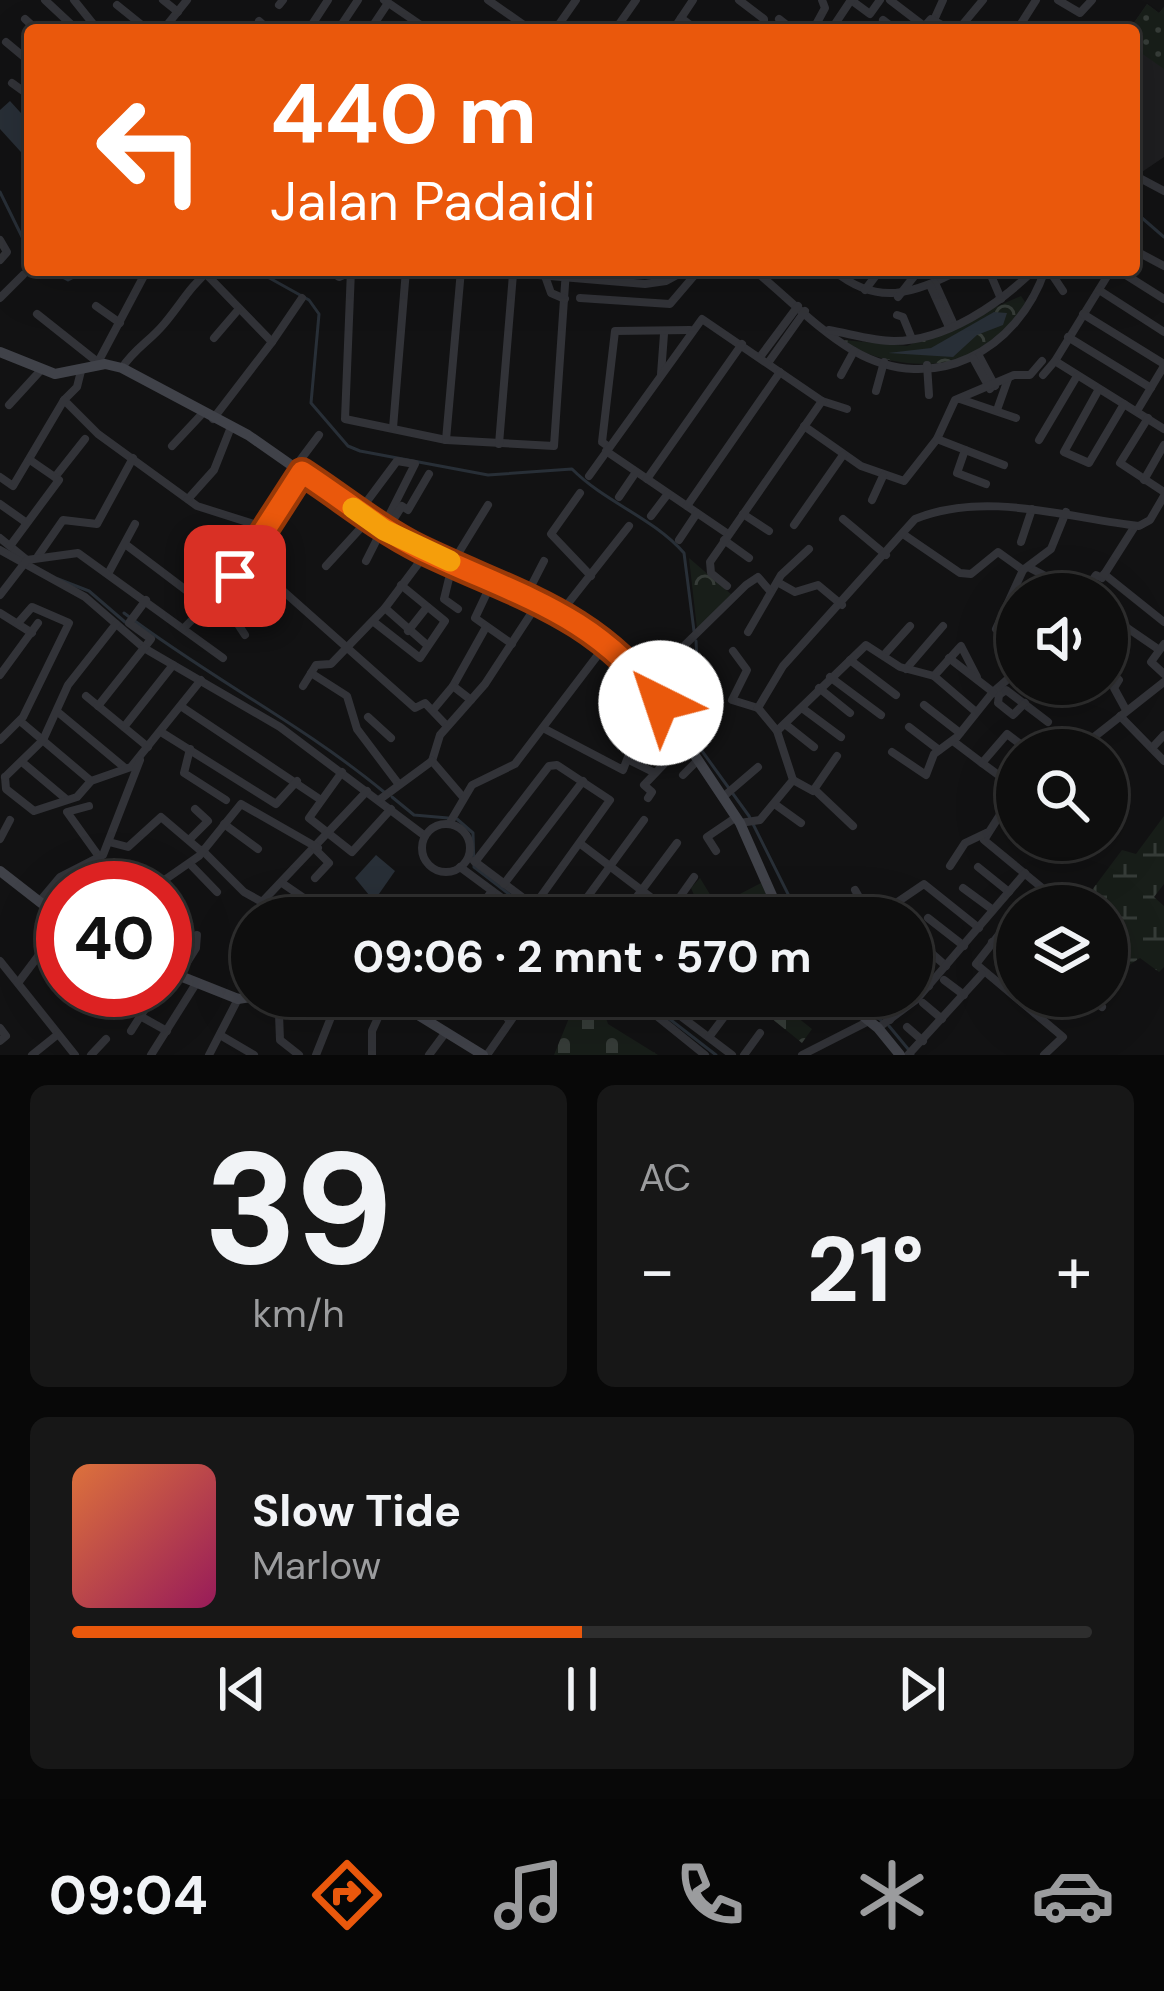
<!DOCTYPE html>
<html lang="id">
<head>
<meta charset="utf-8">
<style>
  body { margin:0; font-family:"DM Sans",sans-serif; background:#171717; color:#f1f3f6; height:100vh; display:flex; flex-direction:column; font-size:45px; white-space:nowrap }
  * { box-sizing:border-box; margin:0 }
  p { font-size:39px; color:#9b9c9e }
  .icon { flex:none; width:66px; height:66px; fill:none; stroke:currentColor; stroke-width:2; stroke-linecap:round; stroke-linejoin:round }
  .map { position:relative; height:1055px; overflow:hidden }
  .side { display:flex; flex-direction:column; gap:30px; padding:30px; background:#080808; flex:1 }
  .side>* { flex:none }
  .guide { position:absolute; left:24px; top:24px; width:1116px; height:252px; border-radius:12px; box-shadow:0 12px 48px #0002,0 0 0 3px #2e2e2e; background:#ea580c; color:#fff; overflow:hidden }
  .buttons { position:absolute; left:996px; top:573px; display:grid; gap:24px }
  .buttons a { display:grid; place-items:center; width:132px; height:132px; border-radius:50%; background:#0e0e0e; box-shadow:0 12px 48px #0002,0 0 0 3px #2e2e2e; font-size:60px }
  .speed { position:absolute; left:36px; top:861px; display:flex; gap:24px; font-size:60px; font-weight:700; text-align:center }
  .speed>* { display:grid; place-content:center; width:156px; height:156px; border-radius:50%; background:#0e0e0e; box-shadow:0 12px 48px #0002,0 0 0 3px #2e2e2e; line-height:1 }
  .speed .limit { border:18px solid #d22; background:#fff; color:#111 }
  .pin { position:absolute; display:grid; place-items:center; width:102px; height:102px; color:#fff; margin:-51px; border-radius:24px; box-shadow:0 6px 18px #0006 }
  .me { position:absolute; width:132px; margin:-66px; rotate:319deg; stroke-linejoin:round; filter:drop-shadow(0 0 9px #0008) }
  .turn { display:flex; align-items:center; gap:42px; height:252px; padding:0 48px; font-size:54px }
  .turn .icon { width:156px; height:156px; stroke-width:2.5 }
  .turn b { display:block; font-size:84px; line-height:102px }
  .big { font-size:90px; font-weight:700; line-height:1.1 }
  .side .tile { flex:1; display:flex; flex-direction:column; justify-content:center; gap:18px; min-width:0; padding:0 42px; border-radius:18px; background:#171717 }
  .side .dial { align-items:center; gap:0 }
  .dial b { font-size:156px; line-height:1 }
  .song { display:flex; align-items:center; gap:36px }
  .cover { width:144px; height:144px; border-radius:18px; background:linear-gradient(135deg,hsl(20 70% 55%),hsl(330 70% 35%)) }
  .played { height:12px; border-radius:6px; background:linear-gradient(90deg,#ea580c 50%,#2e2e2e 50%) }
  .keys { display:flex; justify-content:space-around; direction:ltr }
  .heat { display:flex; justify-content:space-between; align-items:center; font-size:66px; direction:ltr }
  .side .tiles { flex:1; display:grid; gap:30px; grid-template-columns:1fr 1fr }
  .tile:last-child { grid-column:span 2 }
  .trip { position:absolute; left:231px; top:897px; width:702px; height:120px; border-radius:60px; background:#0e0e0e; box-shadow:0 12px 48px #0002,0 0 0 3px #2e2e2e; font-weight:700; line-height:120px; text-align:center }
  .tabs { display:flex; height:192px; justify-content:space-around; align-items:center; background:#060606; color:#9b9c9e }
  .tabs .icon { width:84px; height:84px }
  .tabs .selected { color:#ea580c }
  .tabs b { font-size:54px; color:#f1f3f6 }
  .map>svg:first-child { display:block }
</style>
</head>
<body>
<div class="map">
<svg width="1164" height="1055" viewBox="0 0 1164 1055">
  <defs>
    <pattern id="grass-dots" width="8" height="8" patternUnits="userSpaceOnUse" patternTransform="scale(3)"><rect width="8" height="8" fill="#181e19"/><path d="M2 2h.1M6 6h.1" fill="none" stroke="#363c38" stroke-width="1.8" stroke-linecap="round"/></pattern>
    <pattern id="wetland-marsh" width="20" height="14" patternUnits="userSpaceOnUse" patternTransform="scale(3)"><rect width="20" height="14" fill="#181e19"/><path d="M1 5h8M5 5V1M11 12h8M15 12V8" fill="none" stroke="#363c38"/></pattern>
    <pattern id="cemetery-stones" width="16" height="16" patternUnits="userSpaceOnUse" patternTransform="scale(3)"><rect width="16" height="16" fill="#181e19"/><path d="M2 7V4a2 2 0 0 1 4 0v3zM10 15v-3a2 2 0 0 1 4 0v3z" fill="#363c38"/></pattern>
    <pattern id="park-crowns" width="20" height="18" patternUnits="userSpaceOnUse" patternTransform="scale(3)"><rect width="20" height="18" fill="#181e19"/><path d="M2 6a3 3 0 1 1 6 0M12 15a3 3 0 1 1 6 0" fill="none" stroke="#363c38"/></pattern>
  </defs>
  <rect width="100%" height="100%" fill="#121213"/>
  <polygon fill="#1e1e20" points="1147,4 1159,13 1164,7 1164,157 1139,174 1134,166 1134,30 1129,30"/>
  <polygon fill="url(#grass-dots)" points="1147,4 1159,13 1164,7 1164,69 1134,48 1134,30 1129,30"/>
  <polygon fill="url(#wetland-marsh)" points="1164,816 1164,884 1154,897 1164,906 1164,967 1159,972 1140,958 1123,969 1107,952 1112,937 1107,932 1107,906 1080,906 1122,850 1136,854"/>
  <g fill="url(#cemetery-stones)">
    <polygon points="700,878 717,906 761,883 779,917 792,910 796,918 704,918 691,888"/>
    <polygon points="578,996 598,996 608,1024 658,1055 554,1055"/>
    <polygon points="755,996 791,996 783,1006 812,1029 802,1043 771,1018"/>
  </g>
  <g fill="url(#park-crowns)">
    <path d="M1021,296L1027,305L1023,313C1009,325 995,341 980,351C943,373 875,365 843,340L907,346Z"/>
    <polygon points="689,558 732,595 697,628"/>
  </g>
  <g fill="#282f37">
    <polygon points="10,101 30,123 30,162 0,129 0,110"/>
    <polygon points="994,312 1007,313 1003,325 977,335 953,357 888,353 931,348"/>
    <polygon points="376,855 395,871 374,901 355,878"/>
  </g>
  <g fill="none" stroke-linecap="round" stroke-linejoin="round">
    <g stroke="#282f37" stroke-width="3">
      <polyline points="0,192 30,253"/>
      <polyline points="1134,211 1164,237"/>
      <polyline points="49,270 68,280 88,270"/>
      <path d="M255,270L309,300L319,314L311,403L348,446L360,451L488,475L572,469C606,503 652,517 684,553L694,631"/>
      <polyline points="58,579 89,591 125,622"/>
      <path d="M124,613C208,677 302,724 384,792"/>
      <polyline points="696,641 702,751 749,816 800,918"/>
      <polyline points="392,797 414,815 448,818"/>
      <polyline points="457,819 473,833 474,867 540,918"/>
      <polyline points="640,996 716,1055"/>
      <polyline points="849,996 881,1020"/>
      <polyline points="889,1026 913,1055"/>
    </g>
    <g stroke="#323338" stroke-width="8">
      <polyline points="45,0 75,28"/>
      <polyline points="74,0 98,30"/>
      <polyline points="163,0 178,12"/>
      <polyline points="384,0 428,30"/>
      <polyline points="488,0 531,30"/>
      <polyline points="739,0 764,19 764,30"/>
      <polyline points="851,0 870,14 880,0"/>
      <polyline points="890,0 924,26"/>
      <polyline points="1058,0 1080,13 1092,0"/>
      <polyline points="117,5 148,30"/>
      <polyline points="279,5 283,0"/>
      <polyline points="681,18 697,30"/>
      <polyline points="25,19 37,30"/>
      <polyline points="779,19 793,30"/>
      <polyline points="883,20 896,30"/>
      <polyline points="934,20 943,0"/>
      <polyline points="259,21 269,30"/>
      <polyline points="311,26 328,0"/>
      <polyline points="923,28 931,19 951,30"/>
      <polyline points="163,30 187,0"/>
      <polyline points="338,30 358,0"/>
      <polyline points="370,30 388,3"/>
      <polyline points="555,30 576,0"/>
      <polyline points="615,30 636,0"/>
      <polyline points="673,30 693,0"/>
      <polyline points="813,30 825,8 822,0"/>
      <polyline points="831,30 851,0"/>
      <polyline points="958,30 983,0"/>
      <polyline points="1017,30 1036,0"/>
      <polyline points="6,42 30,62"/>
      <polyline points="12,83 30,96"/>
      <polyline points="1134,175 1164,191"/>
      <polyline points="0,240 7,252 0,260"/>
      <polyline points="1134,250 1164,266"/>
      <polyline points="329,270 339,277 348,273"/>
      <polyline points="351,270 345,419 446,440 554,446 566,270"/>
      <polyline points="477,270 645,284 666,281 686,270"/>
      <path d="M754,270C786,296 818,330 854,351C934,397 1018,350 1045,270"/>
      <path d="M833,270C878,307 912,294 960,270"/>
      <polyline points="1049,270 1063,291"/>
      <polyline points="1111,270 1055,361 1164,429"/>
      <polyline points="1118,270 1164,299"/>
      <polyline points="990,273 1001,299"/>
      <polyline points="206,274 272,342 213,419"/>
      <polyline points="545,276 551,293 565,299"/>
      <polyline points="935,283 954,325"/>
      <polyline points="930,285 949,327"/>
      <polyline points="865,290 880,270"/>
      <polyline points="1099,290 1164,332"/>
      <polyline points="898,297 919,270"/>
      <polyline points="0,298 23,275"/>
      <polyline points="580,298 670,304 699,270"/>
      <polyline points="96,306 120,323"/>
      <polyline points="37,314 95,360"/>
      <polyline points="1083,314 1164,364"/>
      <polyline points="897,315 903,317 912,339"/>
      <path d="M829,330C851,334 873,341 894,341C946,341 999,304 1034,270"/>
      <polyline points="1068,337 1151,388"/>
      <polyline points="214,338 238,310"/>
      <polyline points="272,342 302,298"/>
      <polyline points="979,356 995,386"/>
      <polyline points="760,357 798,306"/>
      <polyline points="973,358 990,389"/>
      <polyline points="768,363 805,311"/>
      <polyline points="927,365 929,395"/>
      <polyline points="96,366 147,270"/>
      <path d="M122,368C134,349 150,341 164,324C181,304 190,286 210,270"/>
      <polyline points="81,371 77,387 64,400 98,434 197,506 266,528"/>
      <polyline points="661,374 664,334"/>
      <polyline points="841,375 854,351"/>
      <polyline points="1043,375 1055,361"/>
      <polyline points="1099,389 1064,452 1089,463 1124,404"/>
      <polyline points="876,391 884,362"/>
      <polyline points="960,399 1016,418"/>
      <polyline points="9,405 41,370"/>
      <polyline points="997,410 1008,379"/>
      <polyline points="1137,411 1164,366"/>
      <polyline points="1148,418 1120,463 1164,492"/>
      <polyline points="804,426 861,466 904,481 937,439 955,400 1014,375 1030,375 1042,361"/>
      <polyline points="393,428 406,270"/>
      <polyline points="937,439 1004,465"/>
      <polyline points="446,440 461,270"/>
      <polyline points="1039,440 1077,376"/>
      <polyline points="499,444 513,274"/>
      <polyline points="172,446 201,415"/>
      <polyline points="609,447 602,442 615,331 690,330"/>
      <polyline points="965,450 957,473 986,484"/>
      <polyline points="606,451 728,534"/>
      <polyline points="295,467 319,435"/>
      <polyline points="589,476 702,319 822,401 847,409"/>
      <polyline points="0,477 13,486 64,400"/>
      <polyline points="55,477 85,439"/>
      <polyline points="647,479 742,344"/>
      <polyline points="1144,480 1164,445"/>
      <polyline points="580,493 551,534 591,576"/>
      <polyline points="619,497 636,472"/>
      <polyline points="188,499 214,470 231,427"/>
      <polyline points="872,500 883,476"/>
      <polyline points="0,504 24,521"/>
      <polyline points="687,506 780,372"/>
      <polyline points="359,512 397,461 415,464 366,561"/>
      <polyline points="743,514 769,531"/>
      <polyline points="651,516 667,495"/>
      <polyline points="843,519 886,555"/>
      <polyline points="794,525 843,455"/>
      <polyline points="386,531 402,506 408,510 429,474"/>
      <polyline points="903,534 960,573 971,574 998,552 1023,570"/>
      <polyline points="0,538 27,560"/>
      <polyline points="679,540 697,513"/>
      <polyline points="724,540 749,558"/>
      <polyline points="1021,542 1032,509"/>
      <polyline points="125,544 207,606"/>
      <polyline points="10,546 59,480 30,460"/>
      <polyline points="0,550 85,597 144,648 280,727 425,836"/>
      <polyline points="38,556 63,520 97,524 133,458"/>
      <polyline points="246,558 415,708 425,703 447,726"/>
      <polyline points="326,566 369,519"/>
      <polyline points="1030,568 1080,594"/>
      <polyline points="109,572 135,524"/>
      <polyline points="1104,574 1164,622"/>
      <polyline points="235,576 256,597"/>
      <polyline points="493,580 475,618 512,644"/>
      <polyline points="779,583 795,592 818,585 842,605"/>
      <polyline points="727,586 711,573 710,562 822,401"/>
      <polyline points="188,589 206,571"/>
      <polyline points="527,594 544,561"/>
      <polyline points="1082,594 1096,575 1102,578 1135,526"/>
      <polyline points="0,595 27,560 78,553 223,658"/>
      <polyline points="219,595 245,635"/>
      <polyline points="385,608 427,645"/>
      <polyline points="458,609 444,599 453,562 488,505"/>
      <polyline points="562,611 629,526"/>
      <polyline points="0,613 32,633"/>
      <polyline points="1107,614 1158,649"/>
      <polyline points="374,622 420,658 445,621 401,585"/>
      <polyline points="184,628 235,576 302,472"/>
      <polyline points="996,629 1023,570 1051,549 1066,512"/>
      <polyline points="408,631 427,607"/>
      <polyline points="748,632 781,575 809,549"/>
      <polyline points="1164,644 1151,662 1164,674"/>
      <polyline points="144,648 151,639 129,623 146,600"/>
      <polyline points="733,651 747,670 732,700 758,708"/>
      <polyline points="884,655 910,626"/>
      <polyline points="850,660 896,695"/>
      <polyline points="906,669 943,626"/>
      <polyline points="1107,669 1119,680 1114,688 1126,710"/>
      <polyline points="311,673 347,696 357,729 397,782"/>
      <polyline points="0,675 38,623"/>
      <polyline points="934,676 961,646 977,677"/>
      <polyline points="830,677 881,715"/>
      <polyline points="646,683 746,585 758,577 770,591"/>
      <polyline points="303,686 316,665 331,664 385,608 427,552"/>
      <polyline points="819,688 850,713"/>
      <polyline points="993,692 999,695 1006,690 1048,722"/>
      <polyline points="993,692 1017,671"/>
      <polyline points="999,695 998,703 1013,715 1025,703"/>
      <polyline points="86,696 148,747"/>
      <polyline points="471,700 453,686 486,627"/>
      <polyline points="924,705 960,733"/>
      <polyline points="98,706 144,648"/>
      <polyline points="182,707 321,800"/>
      <path d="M758,708L783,666L915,519C985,490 1068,518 1139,526L1150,520L1164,496"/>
      <polyline points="802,708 841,737"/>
      <polyline points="433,710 453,686"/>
      <polyline points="59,713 125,768"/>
      <polyline points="1120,716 1164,761"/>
      <polyline points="368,717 391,738"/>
      <polyline points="20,721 91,781"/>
      <polyline points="785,724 814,747"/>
      <polyline points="124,727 173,665"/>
      <polyline points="909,727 939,750"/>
      <polyline points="543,728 623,770 633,744 608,715 645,682"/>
      <polyline points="777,731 866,645 900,667 934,676 976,712"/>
      <polyline points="161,732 276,804 297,781"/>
      <polyline points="629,736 646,719"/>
      <polyline points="0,740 23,717 69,623 32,607 18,623"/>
      <polyline points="953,741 982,763 1007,734 1028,750"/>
      <polyline points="1152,748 1164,735"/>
      <polyline points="190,749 184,773 226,800"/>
      <polyline points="1051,750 1064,741 1089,741 1164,682"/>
      <polyline points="892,752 926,775 934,754 957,737 993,692 949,658"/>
      <polyline points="629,760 653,772"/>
      <polyline points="432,761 440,735 485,684 540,600"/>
      <polyline points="432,761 462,796"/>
      <polyline points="22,762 66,799"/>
      <polyline points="982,763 997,774"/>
      <polyline points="342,772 309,818 352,852 391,809"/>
      <polyline points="683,775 697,761"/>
      <polyline points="5,777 6,789 34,811 77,797 91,781 131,767 201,680"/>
      <polyline points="5,777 43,740 68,685 116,624"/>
      <polyline points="793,780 813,791 837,756"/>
      <polyline points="1017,788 984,840 1058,901"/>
      <polyline points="815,790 853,826"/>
      <polyline points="723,797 758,767"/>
      <polyline points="648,798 652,792 644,785 685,742"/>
      <polyline points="379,800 432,761"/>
      <polyline points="776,805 801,823"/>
      <polyline points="89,806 67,812 100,858"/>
      <polyline points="1000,818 1017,832"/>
      <polyline points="740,823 760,820 793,780 777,731 758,708"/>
      <polyline points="224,824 258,849"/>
      <polyline points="449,824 472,785 515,764 607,643"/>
      <circle cx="446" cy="848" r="24"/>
      <polyline points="191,838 208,821 195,809"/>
      <polyline points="0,839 10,820"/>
      <polyline points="1027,840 1030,843"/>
      <polyline points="109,842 128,847 161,817 201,851"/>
      <polyline points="582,845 678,918"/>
      <polyline points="202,850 244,892 262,902 367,791"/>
      <polyline points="716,851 707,837 735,818"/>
      <polyline points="474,861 550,918"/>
      <polyline points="475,862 549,766 557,765 610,800 534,906"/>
      <polyline points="190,864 217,892"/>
      <polyline points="950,866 965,843 986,833"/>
      <polyline points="460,867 529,918"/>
      <polyline points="978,867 1009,892"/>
      <polyline points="315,878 329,863 316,850"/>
      <polyline points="282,883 333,918"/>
      <polyline points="504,884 583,781"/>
      <polyline points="92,888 98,860"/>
      <polyline points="153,888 199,856 241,804 318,848"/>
      <polyline points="963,888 993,910"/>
      <polyline points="855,890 871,918"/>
      <polyline points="39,902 60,877 103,855 140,760"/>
      <polyline points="472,918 492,891"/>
      <polyline points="572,918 644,820"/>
      <polyline points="621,918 677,843"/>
      <polyline points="665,918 694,877"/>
      <polyline points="874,918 924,884 979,928"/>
      <polyline points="928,918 964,946"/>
      <polyline points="912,936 946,966"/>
      <polyline points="1017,937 1005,927 976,964 1063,1037 1044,1055"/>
      <polyline points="992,942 1017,962"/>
      <polyline points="241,958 252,966"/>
      <polyline points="0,961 75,1055"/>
      <polyline points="912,971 929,986"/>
      <polyline points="179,975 196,948 197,935"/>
      <polyline points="944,980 964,995"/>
      <polyline points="18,983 63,923"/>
      <polyline points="1107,987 1110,984"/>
      <polyline points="398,996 398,1008"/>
      <polyline points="487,996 510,1021"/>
      <polyline points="543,996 567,1010"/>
      <polyline points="632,996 705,1055"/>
      <polyline points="654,996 732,1055"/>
      <polyline points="861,996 890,1020"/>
      <polyline points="1090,996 1102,1007"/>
      <polyline points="254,998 279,1014 280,1040 299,1055"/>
      <polyline points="923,1003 942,1019"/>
      <polyline points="97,1014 115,990"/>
      <polyline points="140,1016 167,1031"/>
      <polyline points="681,1016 698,996"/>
      <polyline points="1042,1018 1060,996"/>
      <polyline points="907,1027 923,1041"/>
      <polyline points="0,1028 6,1036 0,1041"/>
      <polyline points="878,1028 917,999 1025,873"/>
      <polyline points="131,1031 148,1004"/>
      <polyline points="220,1035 254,1055"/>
      <polyline points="709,1037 730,1009"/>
      <polyline points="32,1055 57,1035"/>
      <polyline points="91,1055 106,1039"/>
      <polyline points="151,1055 197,982"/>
      <polyline points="209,1055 238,999"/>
      <polyline points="316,1055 337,1002"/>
      <polyline points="372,1055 372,1031 381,1011"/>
      <polyline points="429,1055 446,1032"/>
      <polyline points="487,1055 528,996"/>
      <polyline points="744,1055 760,1033"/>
      <polyline points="802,1055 869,1021"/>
      <polyline points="908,1055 982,974"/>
    </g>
    <g stroke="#404249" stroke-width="10">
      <polyline points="0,352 55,374 105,364 122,368 248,435 384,530 543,602 607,643 648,685 740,823 782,918"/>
      <polyline points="0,871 63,920"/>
      <polyline points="165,970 238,999 258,996"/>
      <polyline points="322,996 367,1011 410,1010 483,1055"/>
      <polyline points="838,996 878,1028 900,1055"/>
    </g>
  </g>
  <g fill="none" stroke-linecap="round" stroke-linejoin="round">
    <g stroke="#983908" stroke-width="30">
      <path id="route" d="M235,576L302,472C342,498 378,528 420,549C515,595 595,612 661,703"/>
    </g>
    <use href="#route" stroke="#ea580c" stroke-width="21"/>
    <polyline stroke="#f59e0b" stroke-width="21" points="353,508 384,530 450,561"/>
  </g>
</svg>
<div class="buttons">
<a><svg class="icon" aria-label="sound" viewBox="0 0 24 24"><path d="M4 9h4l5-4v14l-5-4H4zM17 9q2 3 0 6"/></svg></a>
<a><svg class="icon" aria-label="search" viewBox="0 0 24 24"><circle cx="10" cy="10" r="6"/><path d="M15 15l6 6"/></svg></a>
<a><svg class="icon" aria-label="layers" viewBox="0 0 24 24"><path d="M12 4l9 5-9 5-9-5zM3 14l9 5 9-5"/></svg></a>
</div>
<div class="speed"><div class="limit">40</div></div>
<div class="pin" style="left:235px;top:576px;background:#d93025"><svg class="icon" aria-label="arrive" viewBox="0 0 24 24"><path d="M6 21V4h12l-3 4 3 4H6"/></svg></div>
<svg class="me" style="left:661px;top:703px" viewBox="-20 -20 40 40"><circle r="19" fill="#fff"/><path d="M0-13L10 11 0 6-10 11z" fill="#ea580c"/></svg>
<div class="trip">09:06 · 2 mnt · 570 m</div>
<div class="guide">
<div class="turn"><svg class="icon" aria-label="left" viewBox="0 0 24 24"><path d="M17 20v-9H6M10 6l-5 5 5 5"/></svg><div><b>440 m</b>Jalan Padaidi</div></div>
</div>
</div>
<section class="side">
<div class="tiles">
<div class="tile dial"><b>39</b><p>km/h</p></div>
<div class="tile"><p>AC</p>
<div class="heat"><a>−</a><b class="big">21°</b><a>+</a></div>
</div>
<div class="tile">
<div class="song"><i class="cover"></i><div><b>Slow Tide</b><p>Marlow</p></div></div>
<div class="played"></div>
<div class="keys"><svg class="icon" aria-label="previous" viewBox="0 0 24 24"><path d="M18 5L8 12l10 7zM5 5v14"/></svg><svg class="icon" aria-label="pause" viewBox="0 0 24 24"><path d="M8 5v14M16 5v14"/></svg><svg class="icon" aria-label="next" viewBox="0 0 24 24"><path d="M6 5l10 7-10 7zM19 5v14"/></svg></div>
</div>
</div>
</section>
<nav class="tabs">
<b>09:04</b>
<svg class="icon selected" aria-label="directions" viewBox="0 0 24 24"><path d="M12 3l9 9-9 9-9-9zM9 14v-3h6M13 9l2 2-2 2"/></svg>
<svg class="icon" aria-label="music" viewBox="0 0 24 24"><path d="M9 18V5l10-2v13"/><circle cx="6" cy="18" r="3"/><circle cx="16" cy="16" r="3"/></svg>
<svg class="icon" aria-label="phone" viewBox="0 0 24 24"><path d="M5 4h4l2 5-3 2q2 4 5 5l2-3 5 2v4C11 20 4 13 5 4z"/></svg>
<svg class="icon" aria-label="climate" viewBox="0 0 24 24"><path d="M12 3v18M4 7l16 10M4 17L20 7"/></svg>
<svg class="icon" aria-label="car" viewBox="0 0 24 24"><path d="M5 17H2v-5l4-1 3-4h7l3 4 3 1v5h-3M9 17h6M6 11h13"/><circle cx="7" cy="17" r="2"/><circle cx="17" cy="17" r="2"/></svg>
</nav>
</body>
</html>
